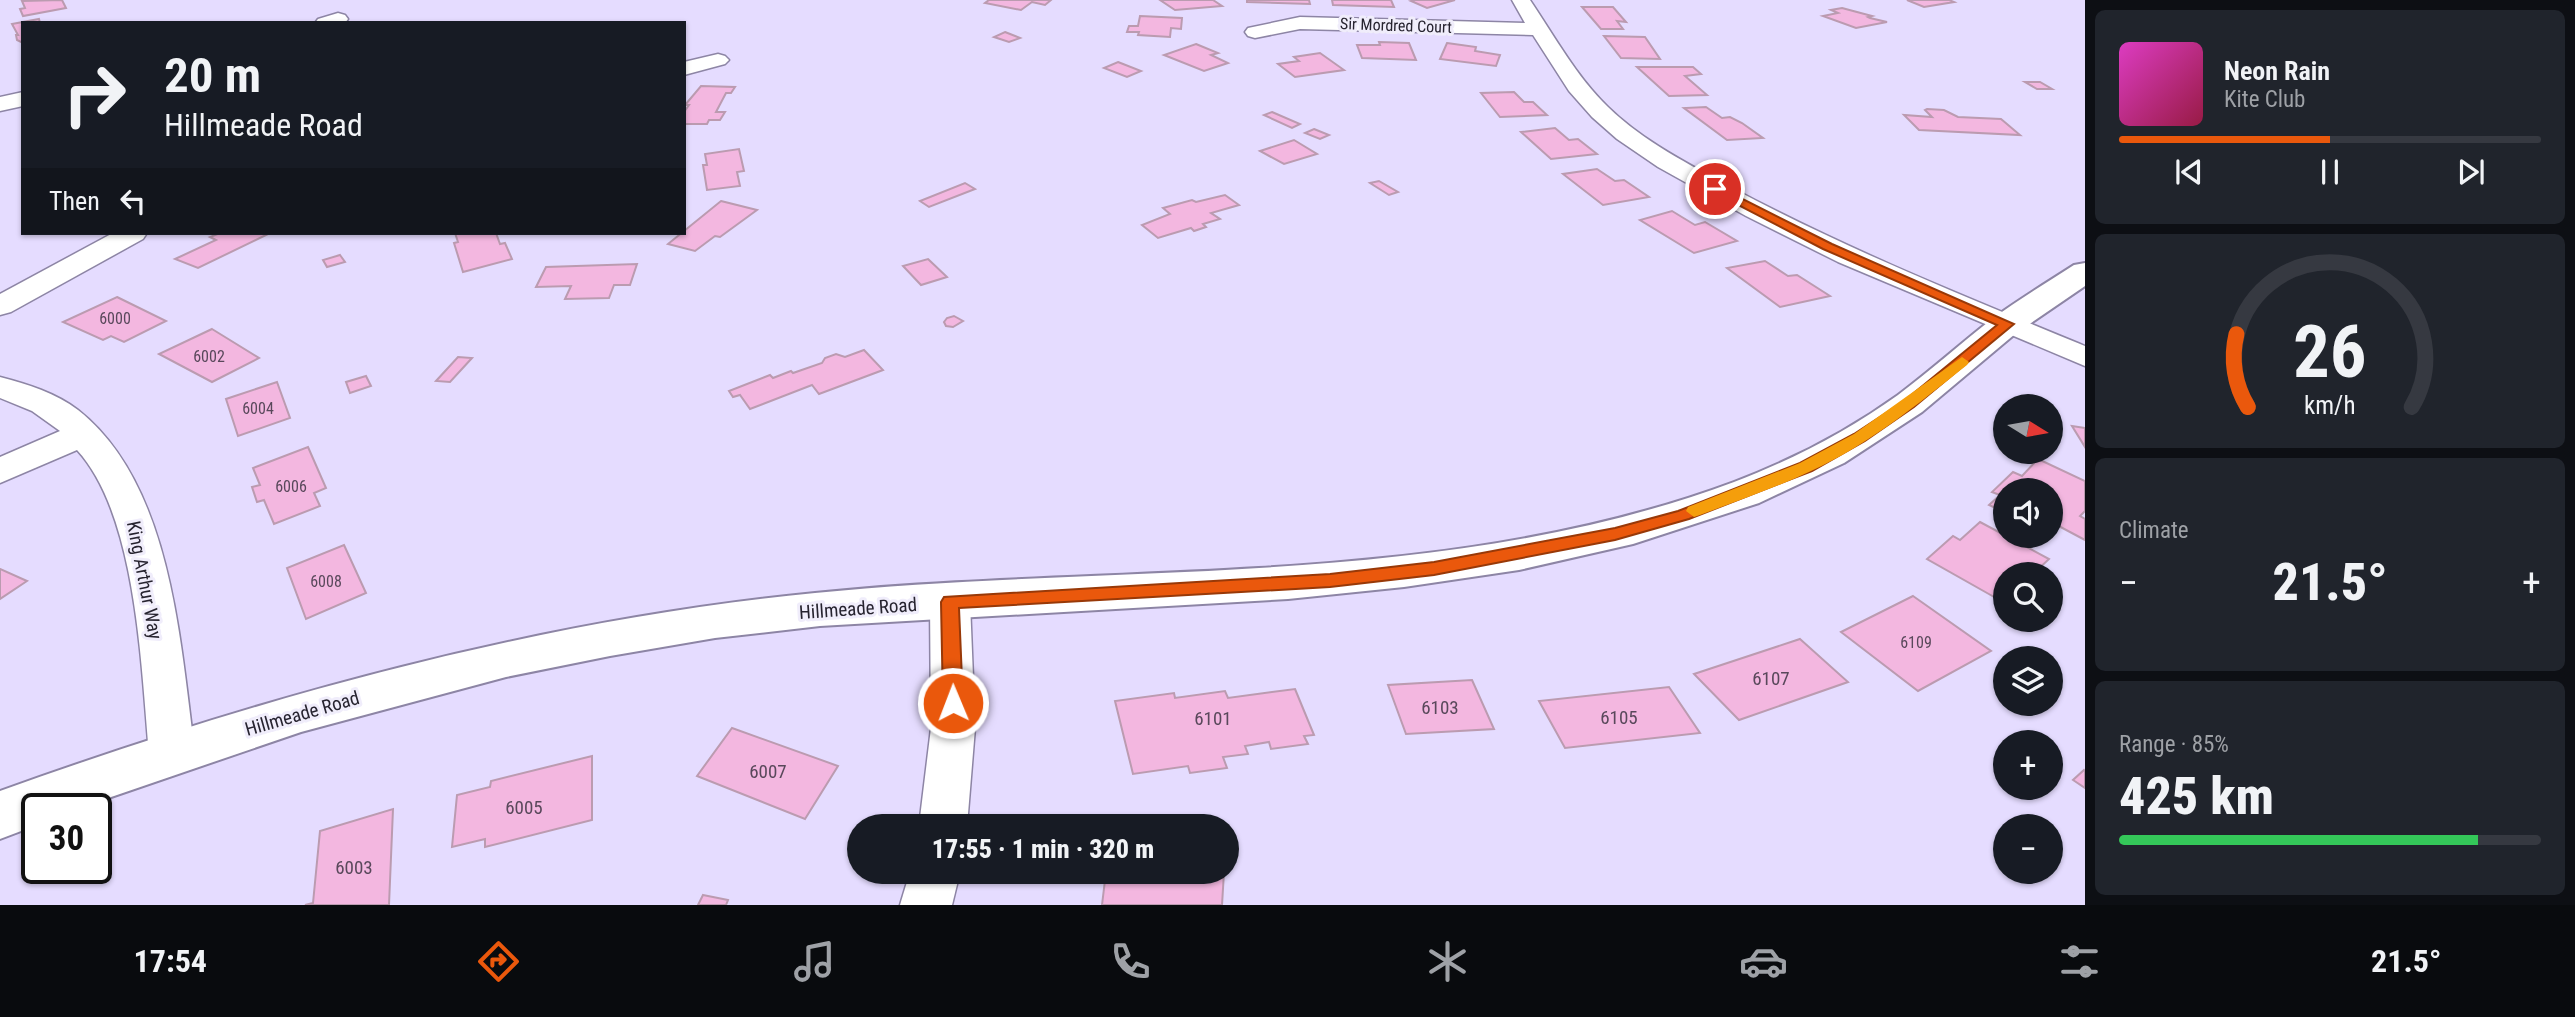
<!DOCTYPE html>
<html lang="en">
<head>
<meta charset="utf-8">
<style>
  body { margin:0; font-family:"Roboto Condensed",sans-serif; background:#20242c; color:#f1f3f6; height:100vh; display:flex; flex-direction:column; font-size:26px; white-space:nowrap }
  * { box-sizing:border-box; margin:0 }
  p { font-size:23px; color:#9ea1a6 }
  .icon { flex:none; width:38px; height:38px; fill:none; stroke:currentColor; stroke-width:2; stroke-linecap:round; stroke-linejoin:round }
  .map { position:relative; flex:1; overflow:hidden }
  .details { display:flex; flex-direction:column; gap:10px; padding:10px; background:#0d0f14; width:490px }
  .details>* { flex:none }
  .top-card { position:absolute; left:21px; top:21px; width:665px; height:214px; border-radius:0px; box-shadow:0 2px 5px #0004; background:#171b24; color:#f1f3f6; overflow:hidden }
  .needle { width:46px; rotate:101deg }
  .buttons { position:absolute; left:1993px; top:394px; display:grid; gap:14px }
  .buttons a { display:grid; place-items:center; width:70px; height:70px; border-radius:50%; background:#171b24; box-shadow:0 2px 5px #0004; font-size:35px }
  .speed { position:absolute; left:21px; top:793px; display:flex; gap:14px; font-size:35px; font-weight:700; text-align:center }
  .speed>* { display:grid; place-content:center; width:91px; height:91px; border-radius:50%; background:#171b24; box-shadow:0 2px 5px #0004; line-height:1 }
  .speed .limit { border:4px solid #111; border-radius:10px; background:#fff; color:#111 }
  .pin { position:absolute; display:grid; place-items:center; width:60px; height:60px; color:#fff; margin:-30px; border:4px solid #fff; border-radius:50%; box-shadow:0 2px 7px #0007 }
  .me { position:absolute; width:77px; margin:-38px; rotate:359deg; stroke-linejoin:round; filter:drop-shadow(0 0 5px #0008) }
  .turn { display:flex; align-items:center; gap:24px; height:147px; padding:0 28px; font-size:32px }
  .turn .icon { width:91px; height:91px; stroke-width:2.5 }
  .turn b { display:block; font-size:49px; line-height:60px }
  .then { display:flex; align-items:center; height:66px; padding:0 28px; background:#0003; gap:14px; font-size:26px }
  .big { font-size:52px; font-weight:800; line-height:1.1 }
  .details .card { flex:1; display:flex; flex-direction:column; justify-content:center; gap:10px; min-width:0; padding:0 24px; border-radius:10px; background:#20242c }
  .details .dial { align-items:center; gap:0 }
  .dial svg { height:182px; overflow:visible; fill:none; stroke:#363941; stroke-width:7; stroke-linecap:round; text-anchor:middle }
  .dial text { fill:#f1f3f6; stroke:none }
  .song { display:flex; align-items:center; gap:21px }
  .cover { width:84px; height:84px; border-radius:10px; background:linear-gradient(135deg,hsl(310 70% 55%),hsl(340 70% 35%)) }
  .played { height:7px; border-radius:4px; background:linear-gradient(90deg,#ea580c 50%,#363941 50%) }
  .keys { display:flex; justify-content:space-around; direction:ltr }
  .heat { display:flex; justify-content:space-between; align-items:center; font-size:38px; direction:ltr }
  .charge { height:10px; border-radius:5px; background:linear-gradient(90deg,#34c759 85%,#363941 0) }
  .trip { position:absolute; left:847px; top:814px; width:392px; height:70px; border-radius:35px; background:#171b24; box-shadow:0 2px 5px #0004; font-weight:800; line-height:70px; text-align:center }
  .dock { display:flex; height:112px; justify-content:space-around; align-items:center; background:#090b0e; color:#9ea1a6 }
  .dock .icon { width:49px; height:49px }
  .dock .current { color:#ea580c }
  .dock b { font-size:32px; color:#f1f3f6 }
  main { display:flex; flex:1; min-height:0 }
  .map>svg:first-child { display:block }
</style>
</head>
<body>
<main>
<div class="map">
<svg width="2085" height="905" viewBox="0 0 2085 905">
  <rect width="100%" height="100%" fill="#e5dcff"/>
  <g fill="#f3b7e0" stroke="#bb9bb0" stroke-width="2">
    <polygon points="62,0 66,8 23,16 20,9 25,8 22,1"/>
    <polygon points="989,0 1051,0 1045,5 1032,2 1021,10 985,3"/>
    <polygon points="1160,0 1213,0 1222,6 1175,10"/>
    <polygon points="1247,0 1309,0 1310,4 1247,2"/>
    <polygon points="1332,0 1391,0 1394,7 1333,5"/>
    <polygon points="1415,0 1455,0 1427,8 1411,1"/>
    <polygon points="1907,0 1949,0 1954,2 1924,7"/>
    <polygon points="1582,7 1613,7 1626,22 1617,21 1623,29 1601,29"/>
    <polygon points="1842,8 1872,16 1868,17 1870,18 1887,22 1856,28 1823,16 1838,13 1831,10"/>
    <polygon points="1140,16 1182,18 1181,29 1171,28 1170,37 1138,35 1139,32 1127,32 1129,26 1138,26"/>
    <polygon points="39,19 40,23 23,23 23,43 17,40 16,35 18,35 12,24"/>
    <polygon points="1005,32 1020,38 1009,42 994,37"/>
    <polygon points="1604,36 1645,37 1660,59 1621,58"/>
    <polygon points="1379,42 1409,43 1416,60 1362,58 1357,45 1380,45"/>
    <polygon points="1447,43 1476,47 1475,51 1500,55 1496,66 1440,59"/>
    <polygon points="1196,44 1218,53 1211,55 1228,63 1204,71 1164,55"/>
    <polygon points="1320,53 1344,70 1295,77 1278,64 1299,61 1294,57"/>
    <polygon points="1118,62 1141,71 1127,77 1104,68"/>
    <polygon points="1637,67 1693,67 1701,74 1685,76 1707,95 1669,96"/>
    <polygon points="2025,82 2040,82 2052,89 2037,89"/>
    <polygon points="701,86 735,87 731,93 726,93 716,112 725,112 720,120 709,120 707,124 684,124 684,112 689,105 685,105"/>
    <polygon points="1514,92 1524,102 1533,102 1547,115 1500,117 1481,93"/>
    <polygon points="1706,107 1722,118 1730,117 1742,123 1763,138 1727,140 1684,108"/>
    <polygon points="1927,109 1944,110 1958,117 2001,119 2020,135 1919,130 1904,115 1932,117 1925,110"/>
    <polygon points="1272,112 1300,124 1292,128 1264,115"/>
    <polygon points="1555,128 1569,140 1578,139 1597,154 1551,159 1521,132"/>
    <polygon points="1314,129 1329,135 1320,139 1305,133"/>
    <polygon points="1294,140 1317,154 1284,164 1260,151"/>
    <polygon points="739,149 744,171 737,172 740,186 707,190 703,165 707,165 705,154"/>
    <polygon points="1597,169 1615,181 1624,180 1649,197 1603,205 1563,174"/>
    <polygon points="1379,181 1398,192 1389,195 1370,183"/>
    <polygon points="965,183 975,189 929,207 920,201"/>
    <polygon points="1225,195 1239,205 1211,213 1220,219 1203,224 1206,227 1194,231 1191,228 1158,238 1142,225 1170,214 1163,208 1192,200 1196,202"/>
    <polygon points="721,201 757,210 720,237 715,236 695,251 668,244"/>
    <polygon points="1672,211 1695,225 1705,222 1737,241 1694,253 1640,220"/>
    <polygon points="220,233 270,233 198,268 175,259 216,240 210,237"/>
    <polygon points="455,233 496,233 500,244 505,243 512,259 463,272 454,243 458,242"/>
    <polygon points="340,255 345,262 327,267 323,260"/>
    <polygon points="928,259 947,277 921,285 903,266"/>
    <polygon points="1765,261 1788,276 1797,275 1830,296 1780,307 1727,268"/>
    <polygon points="637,264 630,285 614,285 609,298 565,299 571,286 536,287 546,267"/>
    <polygon points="117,297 166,321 124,342 111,336 103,340 63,322"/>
    <polygon points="954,316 963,321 953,327 946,326 944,322 947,318"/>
    <polygon points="212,329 259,358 212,382 159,354"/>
    <polygon points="864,350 883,370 819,394 812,385 750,409 740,395 733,397 729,391 770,375 773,378 791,371 793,373 822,363 825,358 836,354 845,357"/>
    <polygon points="458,357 472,358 450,382 436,381"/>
    <polygon points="366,376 371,386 350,393 346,382"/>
    <polygon points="277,382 290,418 238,436 226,399"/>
    <polygon points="2072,426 2085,428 2085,447"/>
    <polygon points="308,447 326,488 314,493 320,506 274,524 264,500 257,502 252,487 260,485 253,468"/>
    <polygon points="2038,459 2085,481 2085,511 2080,516 2085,519 2085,540 2055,524 2051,527 2051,490 2006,490 2006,513 1989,505 2000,495 1992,492 2013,472 2022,476"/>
    <polygon points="1980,522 2049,559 2033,574 2006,574 2003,602 1927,559 1953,536 1960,540"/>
    <polygon points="344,545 366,593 306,619 287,568"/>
    <polygon points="0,569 27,581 0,599"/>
    <polygon points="1913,596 1991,651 1918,691 1841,632"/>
    <polygon points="1800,639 1848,682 1739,720 1694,674"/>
    <polygon points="1472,680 1494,729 1406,734 1388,685"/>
    <polygon points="1669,687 1700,733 1565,748 1539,701"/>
    <polygon points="1295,689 1314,735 1304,736 1308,744 1271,749 1269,742 1245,746 1248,754 1223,757 1227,768 1190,773 1188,766 1133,774 1115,701 1174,693 1175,698 1225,691 1228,698"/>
    <polygon points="732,728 838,766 805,819 697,776"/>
    <polygon points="592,756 592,820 485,847 485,839 452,847 457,795 490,787 491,781"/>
    <polygon points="2084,770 2085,771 2085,788 2073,780"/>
    <polygon points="393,809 389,905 305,905 313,903 320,831"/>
    <polygon points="1106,872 1224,872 1222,905 1102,905"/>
    <polygon points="703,895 728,900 726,905 698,905"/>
  </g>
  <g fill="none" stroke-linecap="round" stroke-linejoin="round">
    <g stroke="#8d85a5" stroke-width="3">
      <g id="minor">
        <path d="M1512,0H1530C1555,37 1576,76 1608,107C1644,142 1689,164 1732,188C1846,249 1966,297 2085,346V366L1838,262L1746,216L1658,167L1617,139L1592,117L1569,91L1533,35L1300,29L1255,38L1248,36L1245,32L1248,28L1300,17L1525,23Z"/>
        <polygon points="338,13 345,15 348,19 345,23 315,23 318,19"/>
        <polygon points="718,54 725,56 729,60 725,64 684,75 684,62"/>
        <polygon points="23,92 23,106 0,111 0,97"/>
        <polygon points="113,233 147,233 143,239 11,312 0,315 0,294"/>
        <path d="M0,377C27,384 56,393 78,410C172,484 180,642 195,753L188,767L172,773L156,767L149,753C141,667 137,515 77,450L0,483V457L60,431L32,411L0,398Z"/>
        <polygon points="950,587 964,591 970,602 975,728 967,826 919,826 931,728 930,602 936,591"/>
        <polygon points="910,872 960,872 952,905 900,905"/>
      </g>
    </g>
    <g stroke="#8d85a5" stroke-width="4">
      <path id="tertiary" d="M2085,263V286L2015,334L1922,412L1844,463L1759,503L1633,544L1519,570L1404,587L1288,599L820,626L715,638L610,656L506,677L301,732L79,808H37V825L0,839V791C265,696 534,621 815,593C1121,562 1441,591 1734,482C1792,460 1848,431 1898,395C1930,371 1960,344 1992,319C2018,300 2046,283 2074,265Z"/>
    </g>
    <use href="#minor" fill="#fff" fill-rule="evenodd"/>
    <use href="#tertiary" fill="#fff" fill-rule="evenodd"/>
  </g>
  <polygon fill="#ea580c" stroke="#983908" stroke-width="2" points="1711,187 1719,187 1832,244 2014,324 1914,407 1865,441 1812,471 1689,519 1615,540 1434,575 1330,587 959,608 963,703 960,709 953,711 945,709 943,703 941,602 944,597 1330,574 1434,562 1615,528 1678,511 1800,463 1854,434 1904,401 1997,325 1823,249 1711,191"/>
  <path fill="#f59e0b" d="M1962,357L1969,362L1967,365C1918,404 1868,445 1811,471C1775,488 1737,501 1700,515L1694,517L1686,511L1688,507L1800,463L1854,434Z"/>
  <g text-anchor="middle" stroke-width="6" stroke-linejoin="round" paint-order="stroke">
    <g font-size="16" fill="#26232f" stroke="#f0edfb">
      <text transform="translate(1396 25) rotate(2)" y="6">Sir Mordred Court</text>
    </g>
    <g font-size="16" fill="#59485b">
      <text x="115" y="324">6000</text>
      <text x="209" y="362">6002</text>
      <text x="258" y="414">6004</text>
      <text x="291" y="492">6006</text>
      <text x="326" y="587">6008</text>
      <text x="1916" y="648">6109</text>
    </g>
    <g font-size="19" fill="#26232f" stroke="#f0edfb">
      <text transform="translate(145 580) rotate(79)" y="7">King Arthur Way</text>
      <text transform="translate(858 608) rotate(-4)" y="7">Hillmeade Road</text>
      <text transform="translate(302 713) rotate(-16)" y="7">Hillmeade Road</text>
    </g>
    <g font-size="19" fill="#59485b">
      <text x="1771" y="685">6107</text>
      <text x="1440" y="714">6103</text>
      <text x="1619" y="724">6105</text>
      <text x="1213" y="725">6101</text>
      <text x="768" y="778">6007</text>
      <text x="524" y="814">6005</text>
      <text x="354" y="874">6003</text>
    </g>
  </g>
</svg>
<div class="buttons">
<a><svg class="needle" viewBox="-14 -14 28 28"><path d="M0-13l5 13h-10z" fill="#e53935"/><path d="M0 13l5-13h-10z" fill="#9ea1a6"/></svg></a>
<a><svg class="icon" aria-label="sound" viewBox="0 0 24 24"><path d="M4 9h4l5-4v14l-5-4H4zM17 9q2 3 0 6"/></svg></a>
<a><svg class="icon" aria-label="search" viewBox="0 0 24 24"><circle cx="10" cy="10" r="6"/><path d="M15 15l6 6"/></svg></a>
<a><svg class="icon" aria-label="layers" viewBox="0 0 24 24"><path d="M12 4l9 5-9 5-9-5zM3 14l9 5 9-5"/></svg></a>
<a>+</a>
<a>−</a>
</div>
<div class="speed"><div class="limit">30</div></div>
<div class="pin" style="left:1715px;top:189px;background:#d93025"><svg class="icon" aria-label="arrive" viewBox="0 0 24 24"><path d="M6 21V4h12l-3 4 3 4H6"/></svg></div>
<svg class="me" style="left:953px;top:703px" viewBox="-20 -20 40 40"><circle r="17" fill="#ea580c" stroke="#fff" stroke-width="3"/><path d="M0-11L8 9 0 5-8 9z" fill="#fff"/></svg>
<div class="trip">17:55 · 1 min · 320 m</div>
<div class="top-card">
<div class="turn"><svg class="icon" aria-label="right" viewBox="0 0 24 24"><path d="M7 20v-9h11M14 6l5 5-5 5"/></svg><div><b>20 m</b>Hillmeade Road</div></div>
<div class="then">Then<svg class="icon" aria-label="left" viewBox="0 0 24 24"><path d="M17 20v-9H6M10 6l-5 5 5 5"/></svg></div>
</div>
</div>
<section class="details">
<div class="card">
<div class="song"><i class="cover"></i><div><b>Neon Rain</b><p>Kite Club</p></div></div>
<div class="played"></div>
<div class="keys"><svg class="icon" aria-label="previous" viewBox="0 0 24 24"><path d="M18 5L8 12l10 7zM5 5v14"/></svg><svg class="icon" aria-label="pause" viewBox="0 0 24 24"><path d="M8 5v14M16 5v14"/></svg><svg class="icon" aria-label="next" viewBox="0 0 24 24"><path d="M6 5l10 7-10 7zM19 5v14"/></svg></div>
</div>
<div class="card dial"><svg viewBox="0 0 100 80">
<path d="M14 69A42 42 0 1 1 86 69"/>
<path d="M14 69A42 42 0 0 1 9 37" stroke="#ea580c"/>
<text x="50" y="56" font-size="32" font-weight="700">26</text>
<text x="50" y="72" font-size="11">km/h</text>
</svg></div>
<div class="card"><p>Climate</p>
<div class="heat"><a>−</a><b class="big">21.5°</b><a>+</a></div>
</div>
<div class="card"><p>Range · 85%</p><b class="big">425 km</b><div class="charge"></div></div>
</section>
</main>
<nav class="dock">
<b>17:54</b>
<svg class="icon current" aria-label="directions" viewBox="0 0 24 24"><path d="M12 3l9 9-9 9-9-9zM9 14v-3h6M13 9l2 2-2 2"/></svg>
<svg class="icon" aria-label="music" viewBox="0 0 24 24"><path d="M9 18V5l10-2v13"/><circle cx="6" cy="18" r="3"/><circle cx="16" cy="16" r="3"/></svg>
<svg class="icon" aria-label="phone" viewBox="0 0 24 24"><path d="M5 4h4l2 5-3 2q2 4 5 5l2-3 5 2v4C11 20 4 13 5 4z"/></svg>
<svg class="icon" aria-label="climate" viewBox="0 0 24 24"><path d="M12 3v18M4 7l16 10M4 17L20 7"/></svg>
<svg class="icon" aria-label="car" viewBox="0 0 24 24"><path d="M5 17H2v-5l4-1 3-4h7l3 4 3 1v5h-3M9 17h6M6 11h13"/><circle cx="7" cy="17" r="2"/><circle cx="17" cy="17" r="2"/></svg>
<svg class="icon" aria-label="filters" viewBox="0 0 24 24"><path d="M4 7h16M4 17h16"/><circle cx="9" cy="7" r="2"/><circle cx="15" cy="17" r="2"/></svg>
<b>21.5°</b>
</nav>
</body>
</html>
